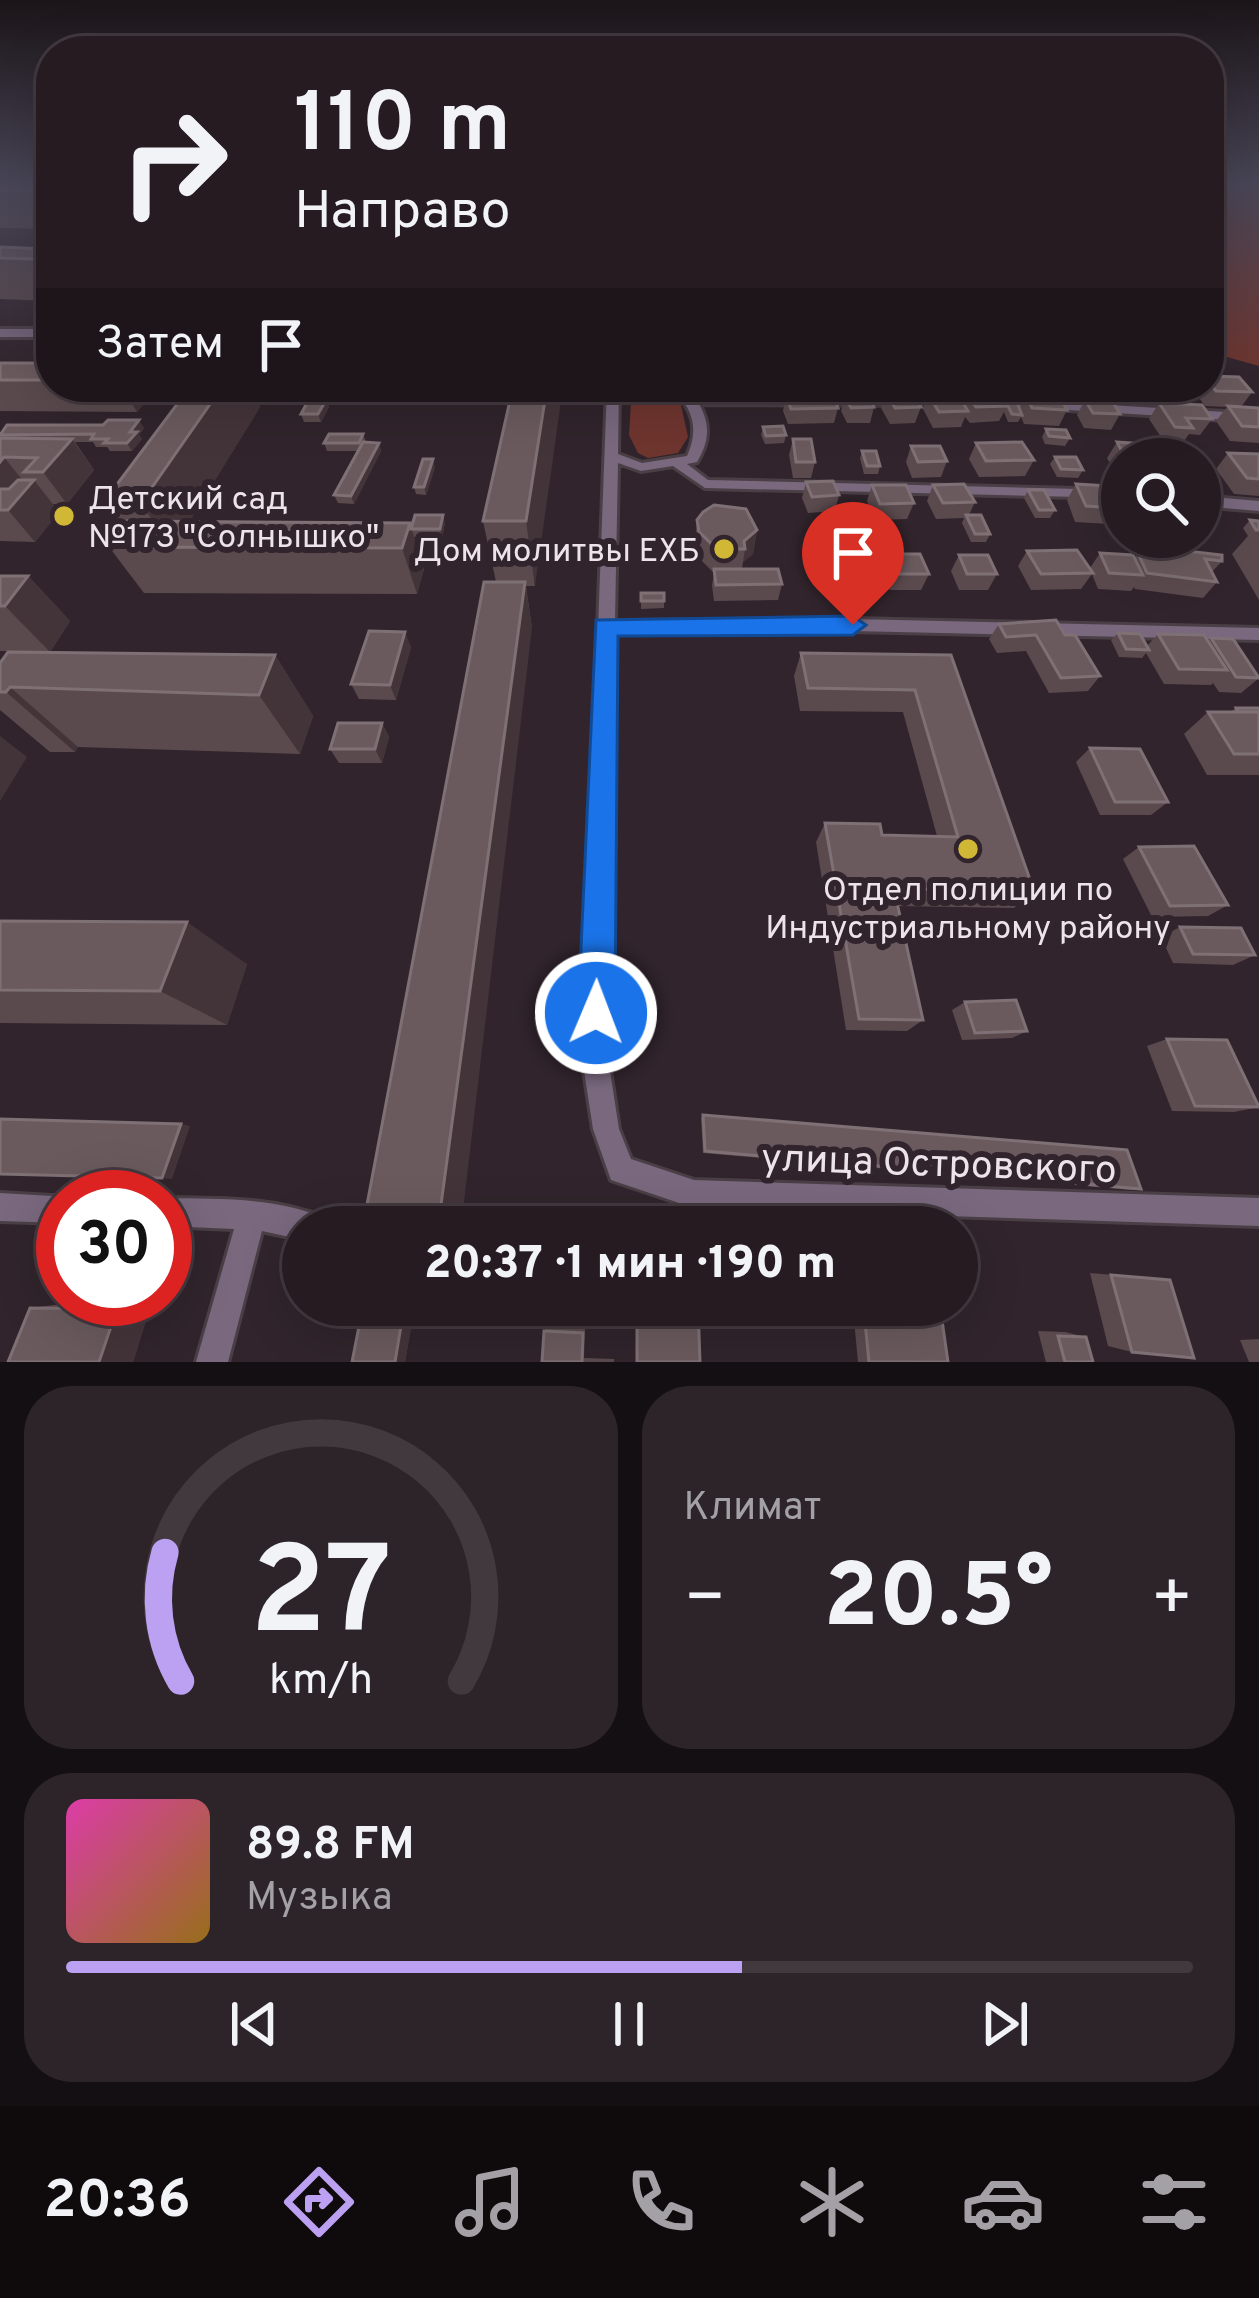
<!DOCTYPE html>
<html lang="ru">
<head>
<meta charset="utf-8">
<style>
  body { margin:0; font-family:Overpass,sans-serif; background:#2d242a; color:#f1f3f6; height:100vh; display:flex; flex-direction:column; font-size:45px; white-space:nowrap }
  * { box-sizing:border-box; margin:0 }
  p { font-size:39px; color:#a3a1a5 }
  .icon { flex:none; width:66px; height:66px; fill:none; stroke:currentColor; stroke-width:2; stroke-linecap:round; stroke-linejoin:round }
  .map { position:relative; height:1362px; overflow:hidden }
  .panel { display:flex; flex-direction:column; gap:24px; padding:24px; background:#140f12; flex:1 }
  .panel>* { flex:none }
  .banner { position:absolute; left:36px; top:36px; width:1188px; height:366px; border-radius:48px; box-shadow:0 12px 48px #0002,0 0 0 3px #42393f; background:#251b21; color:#f1f3f6; overflow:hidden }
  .buttons { position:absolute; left:1101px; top:438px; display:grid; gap:24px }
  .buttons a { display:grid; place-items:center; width:120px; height:120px; border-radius:50%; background:#251b21; box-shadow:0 12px 48px #0002,0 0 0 3px #42393f; font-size:60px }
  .speed { position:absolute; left:36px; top:1170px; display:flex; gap:24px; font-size:60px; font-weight:700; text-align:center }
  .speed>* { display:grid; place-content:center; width:156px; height:156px; border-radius:50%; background:#251b21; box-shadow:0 12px 48px #0002,0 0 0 3px #42393f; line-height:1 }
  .speed .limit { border:18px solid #d22; background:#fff; color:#111 }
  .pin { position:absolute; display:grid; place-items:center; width:102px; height:102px; color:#fff; margin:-123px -51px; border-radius:50% 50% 50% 0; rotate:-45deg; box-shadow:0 0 12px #0007 }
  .pin .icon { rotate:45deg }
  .me { position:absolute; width:132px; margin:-66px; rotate:1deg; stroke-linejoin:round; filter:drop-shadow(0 0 9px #0008) }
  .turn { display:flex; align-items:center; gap:42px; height:252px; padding:0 60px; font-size:54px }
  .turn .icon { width:156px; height:156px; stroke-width:2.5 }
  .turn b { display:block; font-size:84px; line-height:102px }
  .then { display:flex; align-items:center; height:114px; padding:0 60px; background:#0003; gap:24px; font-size:45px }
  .big { font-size:90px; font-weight:800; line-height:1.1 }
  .panel .widget { flex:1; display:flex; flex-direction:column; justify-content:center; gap:18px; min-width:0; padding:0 42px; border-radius:48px; background:#2d242a }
  .panel .dial { align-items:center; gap:0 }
  .dial svg { height:312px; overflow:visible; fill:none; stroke:#42393f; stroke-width:7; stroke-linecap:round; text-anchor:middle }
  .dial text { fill:#f1f3f6; stroke:none }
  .song { display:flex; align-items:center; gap:36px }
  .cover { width:144px; height:144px; border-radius:18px; background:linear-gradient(135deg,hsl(320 70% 55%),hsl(40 70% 35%)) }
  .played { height:12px; border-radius:6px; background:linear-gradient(90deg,#bca0f2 60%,#42393f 60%) }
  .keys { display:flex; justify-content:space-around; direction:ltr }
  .heat { display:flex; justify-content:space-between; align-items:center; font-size:66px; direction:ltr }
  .panel .tiles { flex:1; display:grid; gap:24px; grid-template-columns:1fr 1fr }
  .widget:last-child { grid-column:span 2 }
  .trip { position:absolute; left:282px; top:1206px; width:696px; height:120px; border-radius:60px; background:#251b21; box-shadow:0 12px 48px #0002,0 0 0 3px #42393f; font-weight:800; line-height:120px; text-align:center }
  .menu { display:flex; height:192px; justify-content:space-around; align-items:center; background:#0f0b0d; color:#a3a1a5 }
  .menu .icon { width:84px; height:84px }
  .menu .on { color:#bca0f2 }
  .menu b { font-size:54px; color:#f1f3f6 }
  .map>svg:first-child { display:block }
</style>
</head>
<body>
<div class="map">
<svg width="1259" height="1362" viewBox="0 0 1259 1362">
  <rect width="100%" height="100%" fill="#31242c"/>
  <g fill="#6f352f">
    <polygon points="1209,185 1259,185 1259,366 1209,352"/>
    <polygon points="632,387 660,387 681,405 688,437 678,453 648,458 638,453 629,435"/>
  </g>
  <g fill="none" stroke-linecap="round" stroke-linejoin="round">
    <g stroke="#4b3f46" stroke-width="6">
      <g id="minor">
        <path d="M607,387H619L618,454L642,463L687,456C700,427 692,408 671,387H684L693,396L741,398L740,387H752L754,398L947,397L953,401L947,405L699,404C711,425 709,442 697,462L687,464L708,480L1122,490V498L705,488L673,466L641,471L618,463L615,621L853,619L1259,628V640L853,631L615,633L608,1058L619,1129L631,1159L694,1180L1259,1198V1226L694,1208L611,1180L593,1129L582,1058Z"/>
        <polygon points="993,398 1259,414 1259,422 989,405 987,402"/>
        <polygon points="1200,496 1259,501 1259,511 1200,506"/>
        <polygon points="0,1193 69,1197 63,1197 63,1223 0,1221"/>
        <path d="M165,1198C217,1199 274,1197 322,1217L326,1227H303V1240L262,1231L228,1362H196L234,1229L165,1226Z"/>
      </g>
    </g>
    <g stroke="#4b3f46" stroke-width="6">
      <rect id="tertiary" x="0" y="329" width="51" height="8"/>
    </g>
    <use href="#minor" fill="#79687e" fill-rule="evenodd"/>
    <use href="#tertiary" fill="#79687e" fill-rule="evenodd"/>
  </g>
  <g fill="#5a4a4e">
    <polygon points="0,185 51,190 51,229 0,228"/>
    <polygon points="0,247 47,249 51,255 51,301 0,299"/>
    <polygon points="51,355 51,387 145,387 150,396 137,412 0,411 0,363 42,363"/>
    <polygon points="1209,376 1252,392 1241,407 1259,408 1259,443 1230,441 1216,421 1227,407 1205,406 1194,391 1196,387 1209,387"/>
    <polygon points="190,387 250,387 260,407 189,522 411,527 445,523 442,537 414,537 424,569 417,594 144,593 109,547 122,529 103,503"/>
    <polygon points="369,387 480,387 479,390"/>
    <polygon points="513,387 535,586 526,586 532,628 496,582 483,521"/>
    <polygon points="782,387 819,387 818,394 784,394"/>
    <polygon points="828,387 855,387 853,395 833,395 838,408 834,423 788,424 783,411 786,395 830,394"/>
    <polygon points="870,387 907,387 906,391 872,391"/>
    <polygon points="917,387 952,387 950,391 919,391"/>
    <polygon points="963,387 995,387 993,391 965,392"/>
    <polygon points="1018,387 1056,387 1053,394 1020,392"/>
    <polygon points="1073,387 1111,387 1104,400 1079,398"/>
    <polygon points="1130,387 1194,387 1195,388 1185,404 1138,401"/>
    <polygon points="886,392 921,407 915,423 890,424 881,408"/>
    <polygon points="928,394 963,403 966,394 1004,402 1005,400 1019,408 1026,395 1067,410 1059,426 1024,424 1021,417 1018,422 1008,422 1004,412 999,421 970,423 965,417 961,427 933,428 923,409"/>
    <polygon points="845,396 874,407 870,423 847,423 841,411"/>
    <polygon points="326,400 329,407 321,422 304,422 301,414"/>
    <polygon points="1085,400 1120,414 1111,430 1084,428 1077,415"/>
    <polygon points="1159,403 1212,419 1200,435 1189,434 1182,444 1165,443 1149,419"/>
    <polygon points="763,427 786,435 784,443 765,444 761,435"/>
    <polygon points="144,428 139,435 142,439 132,451 110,451 107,447 96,447 93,442 75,442 94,470 67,504 53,504 59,512 35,542 0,541 0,432"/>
    <polygon points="1046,429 1070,438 1065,446 1045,444 1042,437"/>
    <polygon points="363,434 366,442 379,443 381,451 354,504 338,503 334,495 358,451 327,451 324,443"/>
    <polygon points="793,439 815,462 811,478 793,478 789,455"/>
    <polygon points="1117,442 1156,459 1122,459 1122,480 1119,480 1107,458"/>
    <polygon points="976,443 1034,460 1025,476 979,477 969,459"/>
    <polygon points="911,446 947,461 941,477 912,478 906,462"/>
    <polygon points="862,451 880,466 878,474 864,474 860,458"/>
    <polygon points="1228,453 1259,454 1259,496 1234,494 1216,469"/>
    <polygon points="1055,457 1083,470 1078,478 1057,477 1050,464"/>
    <polygon points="435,467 426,495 416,494 414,487"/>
    <polygon points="806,482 839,495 835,511 808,513 802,498"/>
    <polygon points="1076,484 1120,508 1109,524 1075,522 1067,500"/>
    <polygon points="872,485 914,503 907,519 874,520 867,501"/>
    <polygon points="933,485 975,502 969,515 990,534 986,542 971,542 962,523 964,518 936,519 927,501"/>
    <polygon points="1028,490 1055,510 1050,518 1035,518 1024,498"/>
    <polygon points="1200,502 1215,516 1209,524 1200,524"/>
    <polygon points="697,520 757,530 753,554 743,562 742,569 782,584 778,600 714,601 712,585 714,573 697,556 695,544"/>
    <polygon points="1250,520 1259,521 1259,600 1232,554 1248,536 1243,528"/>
    <polygon points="1152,547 1222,561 1212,572 1217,582 1203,598 1135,589 1134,587 1131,591 1098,589 1092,574 1081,589 1031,590 1018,566 1027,551 1090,568 1100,553 1135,558 1138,553 1146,554"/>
    <polygon points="828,551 874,574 868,590 830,590 823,567"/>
    <polygon points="889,554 929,574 921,590 890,590 883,570"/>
    <polygon points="959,555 997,574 988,590 959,590 951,571"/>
    <polygon points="0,576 28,576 70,621 50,652 0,651"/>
    <polygon points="641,593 664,593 664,608 641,609"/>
    <polygon points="999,624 1065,635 1100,676 1088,691 1049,693 1026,651 997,653 989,639"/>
    <polygon points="1118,633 1147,646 1158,634 1208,641 1211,638 1259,678 1241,693 1219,692 1213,683 1211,685 1164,684 1146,653 1142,658 1119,657 1111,640"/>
    <polygon points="411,647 396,700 359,699 351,684"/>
    <polygon points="801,653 951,655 1034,891 1014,908 898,906 923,1020 907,1031 846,1030 816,842 825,823 882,835 937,836 903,712 800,711 794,676"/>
    <polygon points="275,655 313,716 300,754 78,747 75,752 50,752 0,710 0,663"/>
    <polygon points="1236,708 1259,708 1259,775 1207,775 1184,734 1208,712 1230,712"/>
    <polygon points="382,723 389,737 382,763 339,763 330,749"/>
    <polygon points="1090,748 1168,802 1151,815 1100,815 1076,762"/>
    <polygon points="1139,847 1228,905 1208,916 1152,917 1123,859"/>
    <polygon points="0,921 247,964 227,1025 0,1023"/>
    <polygon points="1180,927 1255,955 1233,965 1173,963 1161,937"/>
    <polygon points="965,1002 1027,1031 1012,1038 962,1040 952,1010"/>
    <polygon points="1167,1039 1259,1107 1234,1112 1172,1111 1147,1046"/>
    <polygon points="703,1115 1141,1189 1130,1190 703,1153 701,1118"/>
    <polygon points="1090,1273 1170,1280 1132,1352 1108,1346"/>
    <polygon points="70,1303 151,1304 133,1362 8,1362 30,1308"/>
    <polygon points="368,1305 415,1305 405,1362 352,1362 363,1306"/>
    <polygon points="853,1309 928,1316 942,1320 948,1362 858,1362"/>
    <polygon points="548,1326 585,1328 584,1358 614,1359 614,1362 542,1362 544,1331"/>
    <polygon points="1038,1331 1065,1332 1086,1337 1093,1362 1046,1362"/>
    <polygon points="1259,1339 1259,1362 1249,1362 1240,1340"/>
  </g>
  <g fill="#433439">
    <polygon points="47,249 51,255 51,287 34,259"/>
    <polygon points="122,387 145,387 150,396 137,412"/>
    <polygon points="222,387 250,387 260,407 174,547 170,547 141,503"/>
    <polygon points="547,387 563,387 535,586 526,521"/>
    <polygon points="326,400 329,407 321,422 318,414"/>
    <polygon points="139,420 144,428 139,435 142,439 132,451 127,443 130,432"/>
    <polygon points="72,439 94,470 67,504 43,472"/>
    <polygon points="379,443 381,451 354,504 351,496"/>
    <polygon points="4,457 28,487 34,480 59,512 35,542 8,510 0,510 0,462"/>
    <polygon points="433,459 435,467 426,495 424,487"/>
    <polygon points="443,515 445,523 442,537 440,529"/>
    <polygon points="410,523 424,569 417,594 402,548"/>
    <polygon points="757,530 753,554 743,562 745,549 744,541"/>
    <polygon points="28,576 70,621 50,652 5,606"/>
    <polygon points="525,582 532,628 461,1227 438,1227"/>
    <polygon points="405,632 411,647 396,700 390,685"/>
    <polygon points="275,655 313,716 300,754 259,695"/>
    <polygon points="10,687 78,747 75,752 6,692"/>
    <polygon points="382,723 389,737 382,763 375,749"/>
    <polygon points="0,736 27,757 0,801"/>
    <polygon points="187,922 247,964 227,1025 160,991"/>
    <polygon points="181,1124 190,1126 172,1179 162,1178"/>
    <polygon points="151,1304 133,1362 99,1362 117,1309"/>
    <polygon points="415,1305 405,1362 395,1362 404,1308"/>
  </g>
  <g fill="#6a5a5e" stroke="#7e7074" stroke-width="3">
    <rect x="0" y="185" width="51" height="5"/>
    <polygon points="0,247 47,249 34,259 0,258"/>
    <polygon points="51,355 51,380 0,380 0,363 42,363"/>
    <polygon points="1209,376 1239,377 1252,392 1216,391 1209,382"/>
    <polygon points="190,387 222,387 141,503 103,503"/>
    <polygon points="513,387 547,387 526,521 483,521"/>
    <polygon points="911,391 921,407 895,408 886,392"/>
    <polygon points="996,392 1007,406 976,407 966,394"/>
    <polygon points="957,393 968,411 939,412 928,394"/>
    <polygon points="833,394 838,408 791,409 786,395"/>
    <polygon points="869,395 874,407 851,408 845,396"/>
    <polygon points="1026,395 1060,397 1067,410 1032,408"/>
    <polygon points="309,399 326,400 318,414 301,414"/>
    <polygon points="1005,400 1016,400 1022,415 1012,414"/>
    <polygon points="1085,400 1112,401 1120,414 1093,413"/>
    <polygon points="1159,403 1202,405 1212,419 1186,418 1193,428 1175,427"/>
    <polygon points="1228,406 1259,408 1259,427 1242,426"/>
    <polygon points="108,420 139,420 130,432 137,432 127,443 104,443 108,439 91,439 94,434 0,435 7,425 103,425"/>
    <polygon points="783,426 786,435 766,436 763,427"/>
    <polygon points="1046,429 1066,430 1070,438 1049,436"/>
    <polygon points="329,434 363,434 359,443 324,443"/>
    <polygon points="0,438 72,439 43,472 24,472 37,458 4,457 0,462"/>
    <polygon points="793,439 811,439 815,462 796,462"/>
    <polygon points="363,442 379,443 351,496 334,495"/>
    <polygon points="1022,442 1034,460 986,461 976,443"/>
    <polygon points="1117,442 1147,444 1156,459 1126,459"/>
    <polygon points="911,446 940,446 947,461 918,462"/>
    <polygon points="862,451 876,451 880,466 867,466"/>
    <polygon points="1228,453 1259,454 1259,479 1247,478"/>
    <polygon points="1055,457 1076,457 1083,470 1061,469"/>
    <polygon points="423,459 433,459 424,487 414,487"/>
    <polygon points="18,480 34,480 8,510 0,510 0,489 9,489"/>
    <polygon points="833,481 839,495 812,497 806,482"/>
    <polygon points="964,484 975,502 943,503 933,485"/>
    <polygon points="1076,484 1109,486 1120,508 1086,506"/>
    <polygon points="872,485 906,485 914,503 880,504"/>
    <polygon points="1028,490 1044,490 1055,510 1039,510"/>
    <polygon points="1200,502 1207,503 1215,516 1200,515"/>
    <polygon points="714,505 746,509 757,530 744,541 745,549 717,549 699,532 697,520 703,512"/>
    <polygon points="415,515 443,515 440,529 411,529"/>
    <polygon points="966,515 981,515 990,534 975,534"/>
    <polygon points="1250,520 1259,521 1259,530 1256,530"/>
    <polygon points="127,521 410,523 402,548 109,547"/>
    <polygon points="1152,547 1222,555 1222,561 1205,559 1217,582 1147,573 1138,553 1155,555"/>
    <polygon points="866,550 874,574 835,574 828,551"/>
    <polygon points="1077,550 1093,573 1041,574 1027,551"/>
    <polygon points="1100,553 1133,555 1143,575 1109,573"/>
    <polygon points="889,554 920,554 929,574 896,574"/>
    <polygon points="959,555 988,555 997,574 967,574"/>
    <polygon points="714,569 778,569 782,584 716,585"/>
    <polygon points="0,576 28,576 5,606 0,606"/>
    <polygon points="484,582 525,582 438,1227 363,1226"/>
    <rect x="641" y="593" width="23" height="8"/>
    <polygon points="1056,620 1065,635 1075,635 1100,676 1061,678 1036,635 1006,637 999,624"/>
    <polygon points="369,631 405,632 390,685 351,684"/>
    <polygon points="1118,633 1140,634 1149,650 1126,649"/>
    <polygon points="1158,634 1204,635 1227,670 1179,669"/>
    <polygon points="1211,638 1233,639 1259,678 1236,677"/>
    <polygon points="8,652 275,655 259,695 10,687 6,692 0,692 0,663"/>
    <polygon points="801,653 951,655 1034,891 894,889 923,1020 859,1019 825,823 880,824 882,835 958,837 915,690 808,688"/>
    <polygon points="1236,708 1259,708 1259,712 1238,712"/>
    <polygon points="1208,712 1259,712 1259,754 1234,754"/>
    <polygon points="338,723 382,723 375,749 330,749"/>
    <polygon points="1090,748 1140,749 1168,802 1115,802"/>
    <polygon points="1194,846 1228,905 1170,906 1139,847"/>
    <polygon points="0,921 187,922 160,991 0,990"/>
    <polygon points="1180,927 1241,928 1255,955 1193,954"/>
    <polygon points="1016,1000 1027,1031 975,1033 965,1002"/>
    <polygon points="1167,1039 1227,1040 1259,1107 1195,1106"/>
    <polygon points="703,1115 1127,1150 1141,1189 705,1151"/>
    <polygon points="0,1119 181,1124 162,1178 0,1174"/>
    <polygon points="1111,1275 1170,1280 1194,1358 1132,1352"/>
    <polygon points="637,1305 698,1305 700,1362 637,1362"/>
    <polygon points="363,1306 404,1308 395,1362 352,1362"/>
    <polygon points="30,1308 117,1309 99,1362 8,1362"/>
    <polygon points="864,1312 942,1320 948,1362 869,1362"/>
    <polygon points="544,1331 583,1333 582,1362 542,1362"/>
    <polygon points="1058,1336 1086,1337 1093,1362 1065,1362"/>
  </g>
  <linearGradient id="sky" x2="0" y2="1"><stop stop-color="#1b1418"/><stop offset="0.49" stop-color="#484556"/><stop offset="1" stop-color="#484556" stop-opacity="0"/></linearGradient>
  <rect width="1259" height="376" fill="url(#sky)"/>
  <polygon fill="#1a73e8" stroke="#114b97" stroke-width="3" points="853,616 866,625 853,635 618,636 615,1013 610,1027 596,1032 583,1027 578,1013 596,620"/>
  <g fill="#d1b736" stroke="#31242c" stroke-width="4.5">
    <circle cx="64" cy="516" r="12"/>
    <circle cx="724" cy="549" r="12"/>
    <circle cx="968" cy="849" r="12"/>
  </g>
  <g text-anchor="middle" stroke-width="12" stroke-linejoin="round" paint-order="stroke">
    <g font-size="33" fill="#ede4e9" stroke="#31242c" text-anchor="start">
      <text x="88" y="509">Детский сад<tspan x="88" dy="38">№173 "Солнышко"</tspan></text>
      <text x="700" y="561" text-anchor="end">Дом молитвы ЕХБ</text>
      <text x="968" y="900" text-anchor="middle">Отдел полиции по<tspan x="968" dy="38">Индустриальному району</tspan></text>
    </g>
    <g font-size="39" fill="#ede4e9" stroke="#31242c">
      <text transform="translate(939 1162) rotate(2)" y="14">улица Островского</text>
    </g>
  </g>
</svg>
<div class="buttons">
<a><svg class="icon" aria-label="search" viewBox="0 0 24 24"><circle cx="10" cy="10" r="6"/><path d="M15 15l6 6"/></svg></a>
</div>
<div class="speed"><div class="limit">30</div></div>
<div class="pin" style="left:853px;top:625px;background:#d93025"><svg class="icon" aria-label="arrive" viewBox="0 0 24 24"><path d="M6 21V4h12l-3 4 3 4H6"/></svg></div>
<svg class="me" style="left:596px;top:1013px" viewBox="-20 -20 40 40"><circle r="17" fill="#1a73e8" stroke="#fff" stroke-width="3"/><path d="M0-11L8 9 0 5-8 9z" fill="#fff"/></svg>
<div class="trip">20:37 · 1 мин · 190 m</div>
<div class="banner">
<div class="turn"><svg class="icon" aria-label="right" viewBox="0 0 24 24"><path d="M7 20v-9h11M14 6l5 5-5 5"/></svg><div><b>110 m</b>Направо</div></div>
<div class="then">Затем<svg class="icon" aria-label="arrive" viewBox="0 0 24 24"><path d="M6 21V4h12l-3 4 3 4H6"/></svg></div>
</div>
</div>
<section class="panel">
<div class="tiles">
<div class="widget dial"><svg viewBox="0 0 100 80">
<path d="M14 69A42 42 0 1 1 86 69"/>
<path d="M14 69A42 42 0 0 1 10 36" stroke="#bca0f2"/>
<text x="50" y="56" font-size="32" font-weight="700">27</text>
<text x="50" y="72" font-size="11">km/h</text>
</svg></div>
<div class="widget"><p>Климат</p>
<div class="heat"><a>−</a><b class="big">20.5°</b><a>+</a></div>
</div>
<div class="widget">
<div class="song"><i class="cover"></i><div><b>89.8 FM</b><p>Музыка</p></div></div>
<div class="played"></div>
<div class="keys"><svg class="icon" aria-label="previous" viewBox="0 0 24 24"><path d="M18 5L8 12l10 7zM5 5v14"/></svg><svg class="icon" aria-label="pause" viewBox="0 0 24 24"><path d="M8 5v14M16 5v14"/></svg><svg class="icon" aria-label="next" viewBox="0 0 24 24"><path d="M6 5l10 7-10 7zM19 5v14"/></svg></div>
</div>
</div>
</section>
<nav class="menu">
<b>20:36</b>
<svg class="icon on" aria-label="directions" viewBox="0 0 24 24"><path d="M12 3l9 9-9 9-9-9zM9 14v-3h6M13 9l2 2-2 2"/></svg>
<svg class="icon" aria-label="music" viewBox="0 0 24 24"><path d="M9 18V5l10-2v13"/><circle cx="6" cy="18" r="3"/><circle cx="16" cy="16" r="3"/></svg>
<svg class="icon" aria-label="phone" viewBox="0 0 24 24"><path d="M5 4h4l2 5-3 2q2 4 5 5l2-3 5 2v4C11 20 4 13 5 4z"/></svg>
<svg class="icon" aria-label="climate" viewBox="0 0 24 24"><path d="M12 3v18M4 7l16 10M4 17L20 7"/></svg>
<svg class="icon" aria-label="car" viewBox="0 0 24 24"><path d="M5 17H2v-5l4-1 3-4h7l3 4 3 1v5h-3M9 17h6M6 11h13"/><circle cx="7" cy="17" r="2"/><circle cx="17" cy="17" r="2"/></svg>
<svg class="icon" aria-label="filters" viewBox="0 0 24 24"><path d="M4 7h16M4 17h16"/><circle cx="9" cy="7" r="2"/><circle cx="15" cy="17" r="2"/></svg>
</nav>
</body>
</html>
